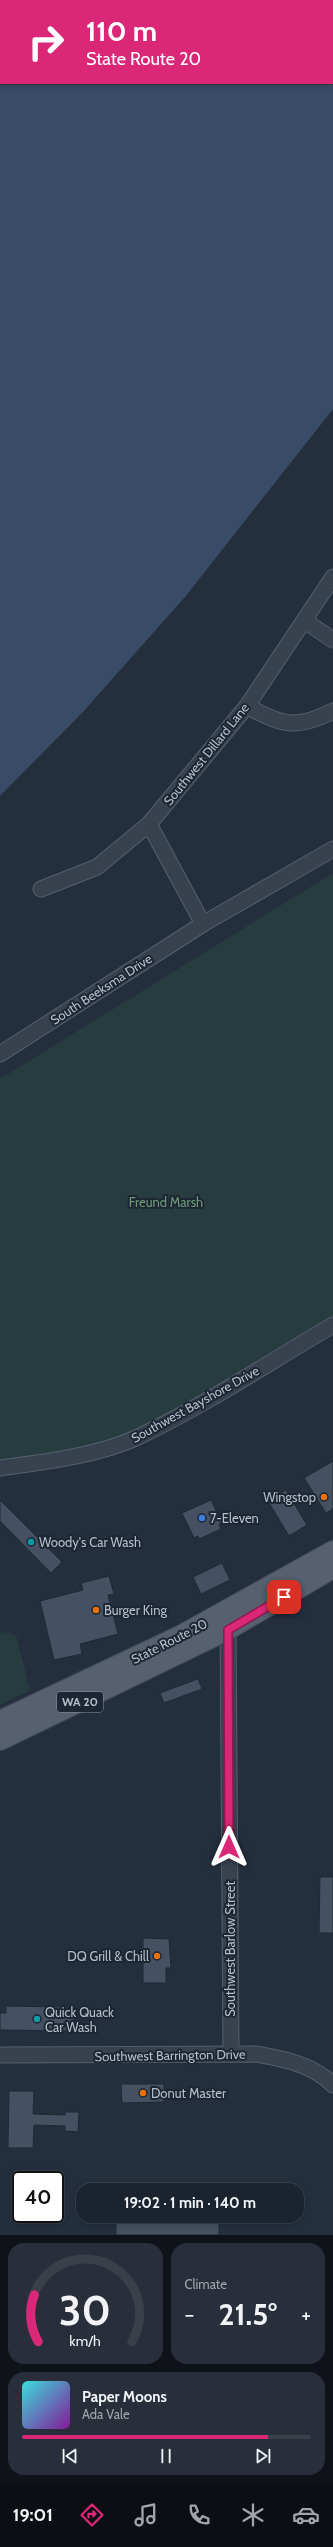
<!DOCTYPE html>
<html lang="en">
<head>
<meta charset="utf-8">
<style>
  body { margin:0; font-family:Cabin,sans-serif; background:#282f3a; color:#f1f3f6; height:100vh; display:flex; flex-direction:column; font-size:15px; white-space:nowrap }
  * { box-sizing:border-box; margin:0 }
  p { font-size:13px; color:#a0a4aa }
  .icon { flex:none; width:22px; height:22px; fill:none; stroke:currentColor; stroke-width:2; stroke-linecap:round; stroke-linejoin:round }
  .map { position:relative; height:2235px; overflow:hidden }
  .details { display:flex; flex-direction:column; gap:8px; padding:8px; background:#0f1319; flex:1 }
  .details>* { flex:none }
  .top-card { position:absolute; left:0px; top:0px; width:333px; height:84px; box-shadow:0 2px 6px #0003,0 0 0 1px #39404a; background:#db2777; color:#fff; overflow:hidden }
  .speed { position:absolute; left:12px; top:2171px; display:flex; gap:8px; font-size:20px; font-weight:700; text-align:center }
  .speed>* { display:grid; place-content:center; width:52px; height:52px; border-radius:50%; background:#1b232e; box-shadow:0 2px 6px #0003,0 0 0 1px #39404a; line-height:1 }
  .speed .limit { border:2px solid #111; border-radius:6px; background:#fff; color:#111 }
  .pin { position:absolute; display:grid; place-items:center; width:34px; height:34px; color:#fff; margin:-17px; border-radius:8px; box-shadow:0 2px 6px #0006 }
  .me { position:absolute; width:44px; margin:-22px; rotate:0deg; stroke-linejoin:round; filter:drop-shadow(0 0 3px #0008) }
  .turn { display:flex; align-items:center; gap:14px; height:84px; padding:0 20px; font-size:18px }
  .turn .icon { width:52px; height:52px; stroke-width:2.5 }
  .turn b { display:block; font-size:28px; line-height:34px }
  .big { font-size:30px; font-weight:700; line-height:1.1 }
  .details .widget { flex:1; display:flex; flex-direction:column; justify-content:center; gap:6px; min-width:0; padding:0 14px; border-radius:16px; background:#282f3a }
  .details .dial { align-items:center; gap:0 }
  .dial svg { height:104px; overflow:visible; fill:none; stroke:#39404a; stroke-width:7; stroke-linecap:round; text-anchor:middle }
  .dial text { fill:#f1f3f6; stroke:none }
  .song { display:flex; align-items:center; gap:12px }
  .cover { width:48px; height:48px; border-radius:6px; background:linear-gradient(135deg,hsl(180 70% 55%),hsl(290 70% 35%)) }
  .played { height:4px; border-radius:2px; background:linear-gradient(90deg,#db2777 85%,#39404a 85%) }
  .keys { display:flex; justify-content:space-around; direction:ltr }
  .heat { display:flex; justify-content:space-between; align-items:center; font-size:22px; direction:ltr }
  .details .tiles { flex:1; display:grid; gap:8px; grid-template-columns:1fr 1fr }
  .widget:last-child { grid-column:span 2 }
  .trip { position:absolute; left:76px; top:2183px; width:228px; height:40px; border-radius:16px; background:#1b232e; box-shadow:0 2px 6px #0003,0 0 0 1px #39404a; font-weight:700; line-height:40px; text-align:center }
  .tab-bar { display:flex; height:64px; justify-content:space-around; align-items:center; background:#0b0e12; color:#a0a4aa }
  .tab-bar .icon { width:28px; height:28px }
  .tab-bar .selected { color:#db2777 }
  .tab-bar b { font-size:18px; color:#f1f3f6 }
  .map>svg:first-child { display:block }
</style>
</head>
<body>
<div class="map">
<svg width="333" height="2235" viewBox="0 0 333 2235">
  <rect width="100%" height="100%" fill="#242f3e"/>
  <g fill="#263c3f">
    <polygon points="333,873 333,1325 135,1438 0,1468 0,1079"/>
    <polygon points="5,1632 16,1635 30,1690 0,1705 0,1633"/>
  </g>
  <path fill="#394c67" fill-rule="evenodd" d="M0,0H333V409L185,597L82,713L0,796ZM1,1H332V83H1Z"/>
  <g fill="#455162" stroke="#1f2835">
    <polygon points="333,1461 333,1509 326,1513 304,1478"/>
    <polygon points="286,1490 307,1525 289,1536 268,1501"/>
    <polygon points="0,1500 62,1562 51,1573 0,1521"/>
    <polygon points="211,1500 222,1523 219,1524 221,1529 199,1539 198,1536 194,1538 182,1513"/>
    <polygon points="222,1563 230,1580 201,1594 193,1577"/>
    <polygon points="109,1576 114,1594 108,1595 118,1634 80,1644 82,1654 54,1660 40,1601 83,1590 81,1583"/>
    <polygon points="198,1679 202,1689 164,1703 160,1693"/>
    <polygon points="320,1877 333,1877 333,1933 319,1933"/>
    <polygon points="143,1938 169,1939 171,1968 166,1968 166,1983 143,1983"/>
    <polygon points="6,2006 63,2007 63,2015 74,2015 74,2031 0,2030 0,2013 6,2013"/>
    <polygon points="121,2084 164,2084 164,2102 122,2103"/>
    <polygon points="9,2091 34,2091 33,2114 65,2115 65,2112 79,2112 78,2132 65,2131 65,2126 34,2125 33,2148 8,2148"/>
    <polygon points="124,2216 219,2216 219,2235 116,2235 116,2217"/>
  </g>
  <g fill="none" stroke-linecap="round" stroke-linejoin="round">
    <g stroke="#565f6c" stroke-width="17">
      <g id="minor">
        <polyline points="305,621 333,640"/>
        <path d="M247,706C281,725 296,730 333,711"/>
        <polyline points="149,824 203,924"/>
        <polyline points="41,889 97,867 149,824 247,706 333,577"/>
        <polyline points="0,1054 203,924 333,849"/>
        <path d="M0,1468C43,1462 96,1456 136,1438C204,1406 268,1363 333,1325"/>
        <polyline points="228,1621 231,2054"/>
        <path d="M0,2055L256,2054C283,2059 313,2064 333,2085"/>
      </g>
    </g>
    <g stroke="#414a57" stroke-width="22">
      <g id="major">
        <polyline points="0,1721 180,1636 333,1551"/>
        <polyline points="0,1740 227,1630 333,1568"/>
      </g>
    </g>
    <use href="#minor" stroke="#38414e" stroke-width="15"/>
    <use href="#major" stroke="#56606e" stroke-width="20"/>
  </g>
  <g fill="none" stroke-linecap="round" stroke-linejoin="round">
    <g stroke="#8e194d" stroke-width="10">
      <polyline id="route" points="229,1847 228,1630 284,1597"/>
    </g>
    <use href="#route" stroke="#db2777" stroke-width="7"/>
  </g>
  <g fill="#e8710a" stroke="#1d2633" stroke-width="1.5">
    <circle cx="324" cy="1497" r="4"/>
    <circle cx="96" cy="1610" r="4"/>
    <circle cx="157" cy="1956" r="4"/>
    <circle cx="143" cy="2093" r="4"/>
  </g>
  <circle fill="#3f7fe0" stroke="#1d2633" stroke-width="1.5" cx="202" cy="1518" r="4"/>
  <g fill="#0f9aa8" stroke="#1d2633" stroke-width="1.5">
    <circle cx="31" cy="1542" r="4"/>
    <circle cx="37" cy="2019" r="4"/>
  </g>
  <g text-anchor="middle" stroke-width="4" stroke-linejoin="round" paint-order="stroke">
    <rect fill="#1d2633" stroke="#878f9c" stroke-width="1" x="57" y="1692" width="46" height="20" rx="3"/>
    <g font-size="12" font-weight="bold" fill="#b4bcc9">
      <text x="80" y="1706">WA 20</text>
    </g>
    <g font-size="13" fill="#b4bcc9" stroke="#1d2633">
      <text transform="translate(206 754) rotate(-51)" y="5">Southwest Dillard Lane</text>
      <text transform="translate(101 989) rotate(-33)" y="5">South Beeksma Drive</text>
      <text transform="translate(195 1404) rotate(-29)" y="5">Southwest Bayshore Drive</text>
      <text transform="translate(169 1641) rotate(-27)" y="5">State Route 20</text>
      <text transform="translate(230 1949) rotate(-90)" y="5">Southwest Barlow Street</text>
      <text transform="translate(170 2055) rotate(-1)" y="5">Southwest Barrington Drive</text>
    </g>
    <g font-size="13" fill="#6b9a76" stroke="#1d2633">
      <text x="166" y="1207">Freund Marsh</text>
    </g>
    <g font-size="13" fill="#b4bcc9" stroke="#1d2633" text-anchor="start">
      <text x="316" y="1502" text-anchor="end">Wingstop</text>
      <text x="210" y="1523">7-Eleven</text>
      <text x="39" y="1547">Woody's Car Wash</text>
      <text x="104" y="1615">Burger King</text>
      <text x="149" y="1961" text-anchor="end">DQ Grill &amp; Chill</text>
      <text x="45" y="2017">Quick Quack<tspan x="45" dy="15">Car Wash</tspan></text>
      <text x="151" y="2098">Donut Master</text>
    </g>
  </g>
</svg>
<div class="speed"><div class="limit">40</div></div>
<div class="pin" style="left:284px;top:1597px;background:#d93025"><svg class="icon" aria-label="arrive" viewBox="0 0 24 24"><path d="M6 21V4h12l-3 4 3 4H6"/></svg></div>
<svg class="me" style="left:229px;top:1847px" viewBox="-20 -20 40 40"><path d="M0-17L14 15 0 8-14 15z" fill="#db2777" stroke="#fff" stroke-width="4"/></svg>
<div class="trip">19:02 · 1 min · 140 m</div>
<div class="top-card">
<div class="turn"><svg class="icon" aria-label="right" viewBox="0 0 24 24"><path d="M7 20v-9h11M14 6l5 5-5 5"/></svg><div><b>110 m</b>State Route 20</div></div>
</div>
</div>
<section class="details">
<div class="tiles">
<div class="widget dial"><svg viewBox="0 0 100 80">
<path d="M14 69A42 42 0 1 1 86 69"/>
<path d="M14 69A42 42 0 0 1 11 33" stroke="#db2777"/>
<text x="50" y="56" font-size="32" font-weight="700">30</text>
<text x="50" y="72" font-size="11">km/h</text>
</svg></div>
<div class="widget"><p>Climate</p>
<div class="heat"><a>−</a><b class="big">21.5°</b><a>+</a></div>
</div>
<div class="widget">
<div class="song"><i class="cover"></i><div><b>Paper Moons</b><p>Ada Vale</p></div></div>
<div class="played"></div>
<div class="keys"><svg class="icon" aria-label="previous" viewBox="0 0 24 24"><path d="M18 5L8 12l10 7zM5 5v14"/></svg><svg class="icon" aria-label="pause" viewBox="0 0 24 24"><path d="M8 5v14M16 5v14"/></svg><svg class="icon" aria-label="next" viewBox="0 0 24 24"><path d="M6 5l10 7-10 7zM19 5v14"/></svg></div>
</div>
</div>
</section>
<nav class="tab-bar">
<b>19:01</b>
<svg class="icon selected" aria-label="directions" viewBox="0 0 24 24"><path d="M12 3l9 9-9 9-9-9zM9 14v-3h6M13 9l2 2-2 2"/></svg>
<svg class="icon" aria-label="music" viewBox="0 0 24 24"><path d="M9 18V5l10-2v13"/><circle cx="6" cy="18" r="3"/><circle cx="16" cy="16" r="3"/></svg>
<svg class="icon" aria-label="phone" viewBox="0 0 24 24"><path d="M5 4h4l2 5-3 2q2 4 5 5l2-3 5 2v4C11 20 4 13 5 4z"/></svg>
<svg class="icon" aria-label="climate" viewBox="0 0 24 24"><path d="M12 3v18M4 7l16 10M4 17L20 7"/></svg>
<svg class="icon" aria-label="car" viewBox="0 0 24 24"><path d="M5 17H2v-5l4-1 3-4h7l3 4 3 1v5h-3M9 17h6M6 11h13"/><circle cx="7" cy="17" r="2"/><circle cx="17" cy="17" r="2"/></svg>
</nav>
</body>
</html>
